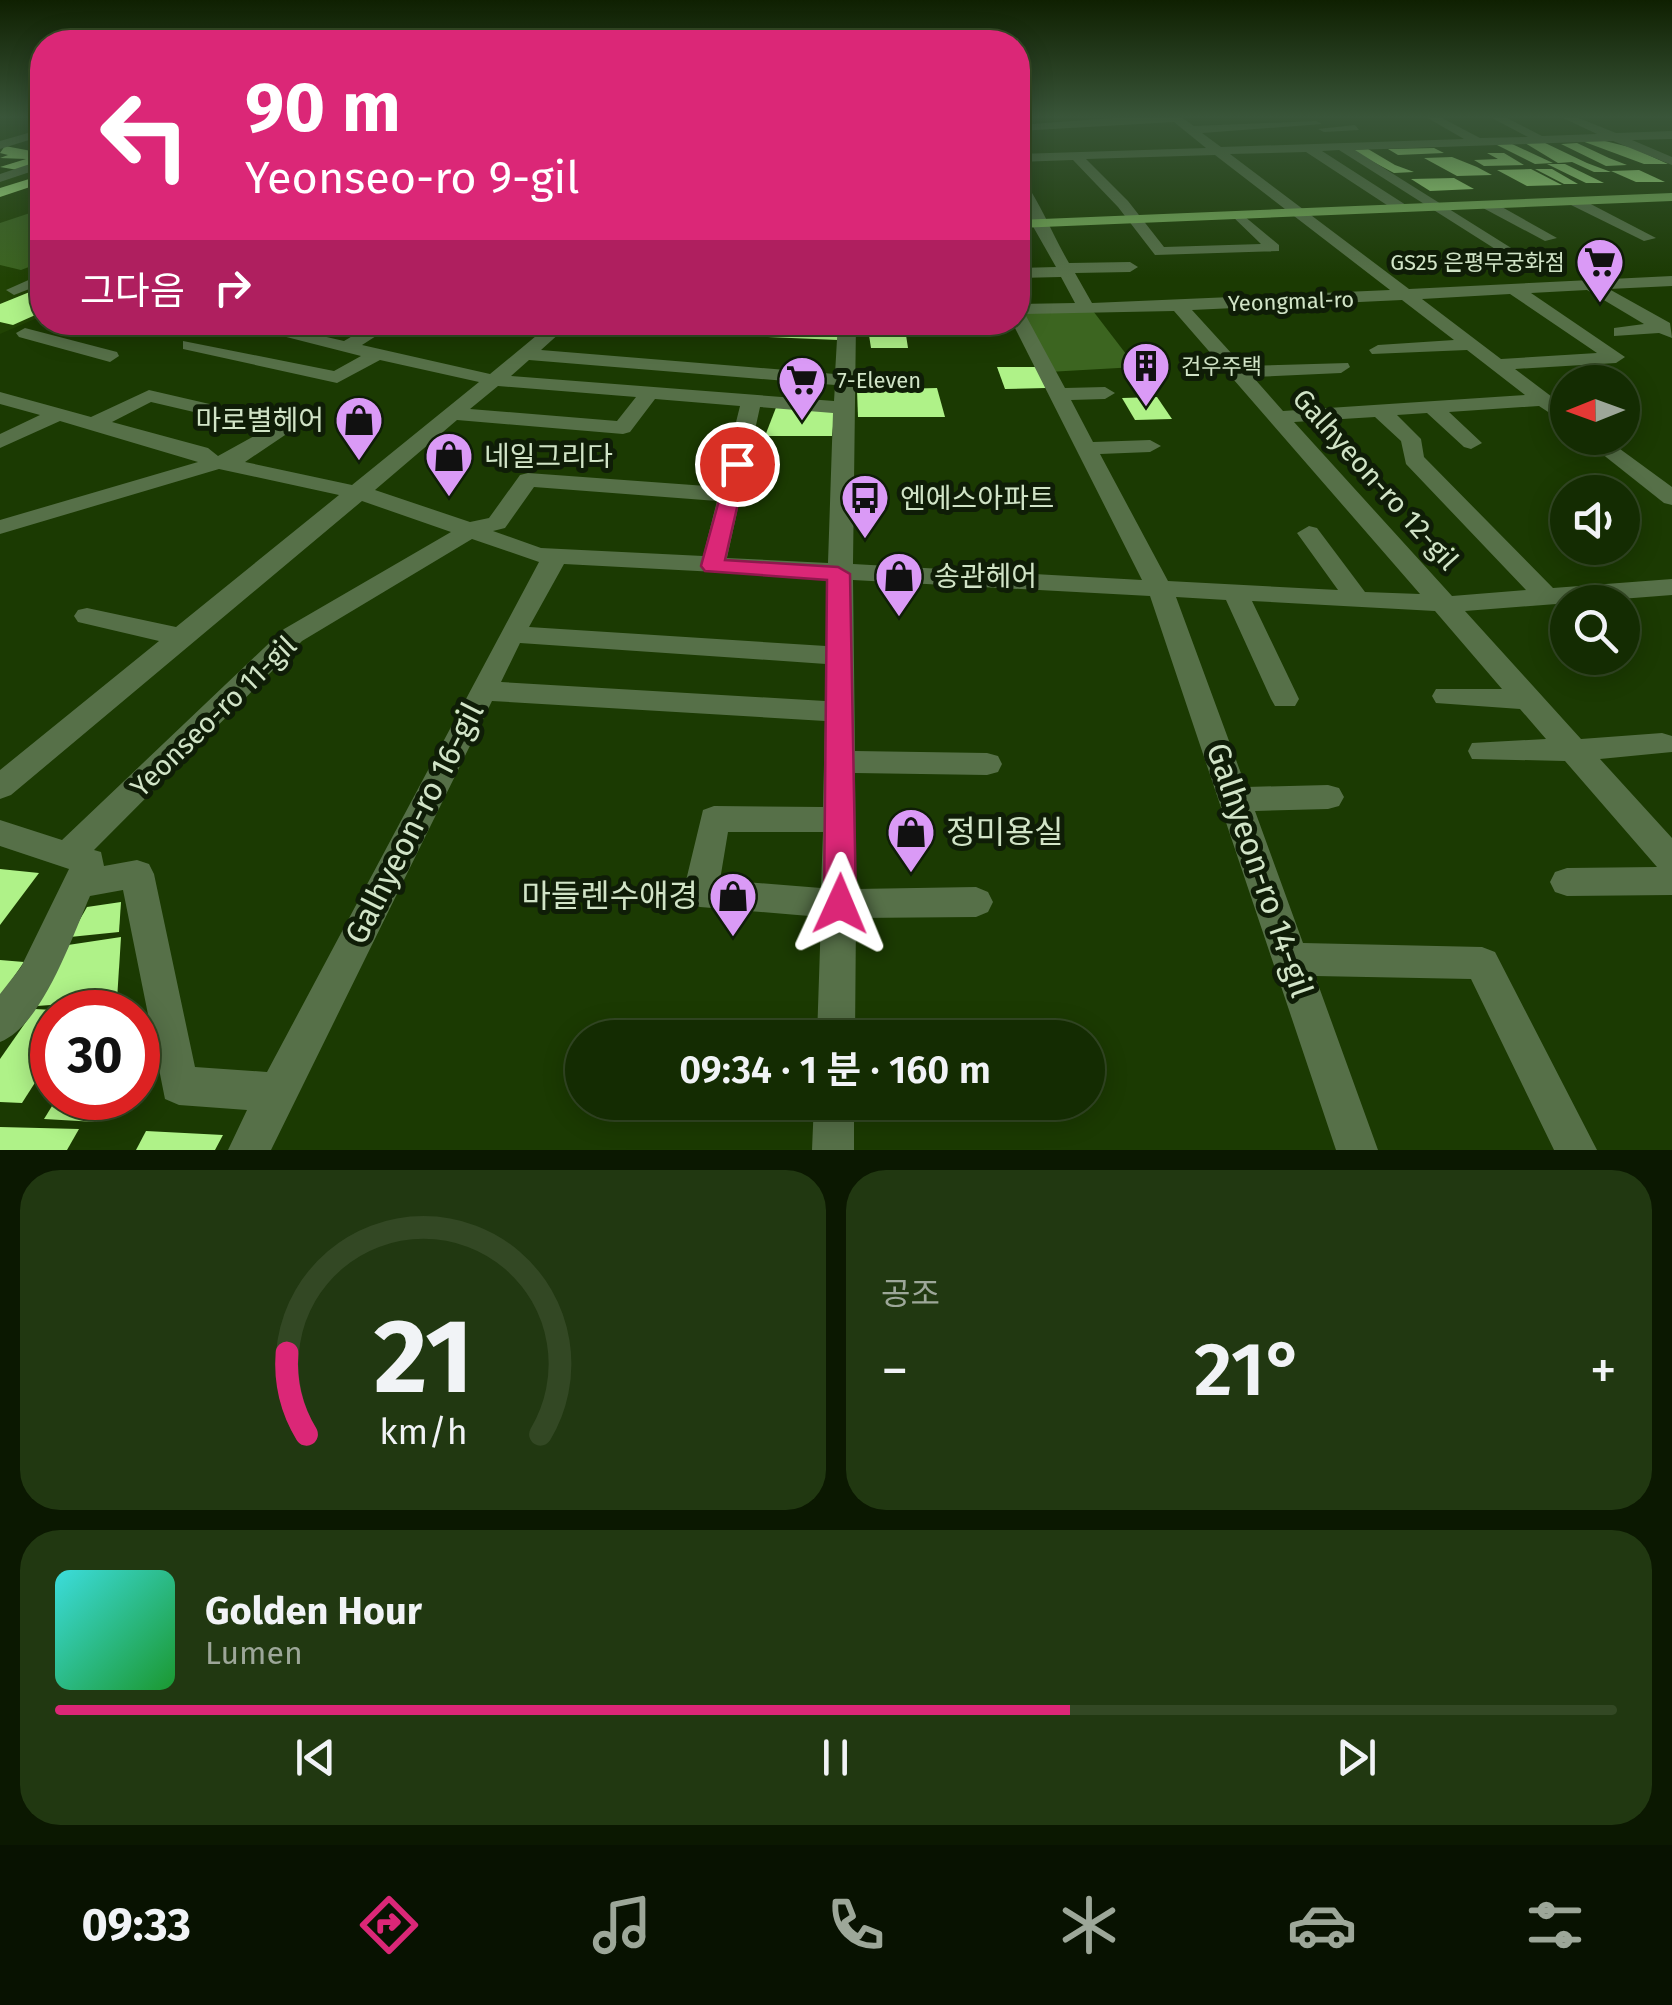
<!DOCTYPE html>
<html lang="ko">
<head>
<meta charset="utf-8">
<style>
  body { margin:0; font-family:"Fira Sans","Noto Sans KR",sans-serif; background:#213811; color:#f1f3f6; height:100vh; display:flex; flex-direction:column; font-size:38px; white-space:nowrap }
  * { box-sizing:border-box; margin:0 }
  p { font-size:32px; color:#9da799 }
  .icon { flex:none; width:55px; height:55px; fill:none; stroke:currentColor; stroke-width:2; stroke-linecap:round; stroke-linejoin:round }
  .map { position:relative; height:1150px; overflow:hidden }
  .sheet { display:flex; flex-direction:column; gap:20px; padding:20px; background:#0b1801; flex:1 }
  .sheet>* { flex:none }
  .guide { position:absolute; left:30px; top:30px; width:1000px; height:305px; border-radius:40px; box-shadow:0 5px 25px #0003,0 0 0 2px #334824; background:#db2777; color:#fff; overflow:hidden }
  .needle { width:65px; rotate:269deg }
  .buttons { position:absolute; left:1550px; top:365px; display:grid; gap:20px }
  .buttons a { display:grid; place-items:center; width:90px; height:90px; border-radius:50%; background:#142c02; box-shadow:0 5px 25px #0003,0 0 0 2px #334824; font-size:50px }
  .speed { position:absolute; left:30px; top:990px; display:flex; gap:20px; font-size:50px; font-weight:700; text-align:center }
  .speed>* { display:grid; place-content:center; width:130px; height:130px; border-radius:50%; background:#142c02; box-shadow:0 5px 25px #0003,0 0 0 2px #334824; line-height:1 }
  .speed .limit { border:15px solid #d22; background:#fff; color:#111 }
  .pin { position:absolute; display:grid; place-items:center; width:85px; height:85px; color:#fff; margin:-42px; border:5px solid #fff; border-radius:50%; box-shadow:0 2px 10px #0007 }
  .me { position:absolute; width:110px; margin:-55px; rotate:1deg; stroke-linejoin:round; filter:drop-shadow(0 0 8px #0008) }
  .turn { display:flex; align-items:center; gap:35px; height:210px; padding:0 50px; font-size:45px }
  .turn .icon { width:130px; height:130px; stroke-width:2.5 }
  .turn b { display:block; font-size:70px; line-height:85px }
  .then { display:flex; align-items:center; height:95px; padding:0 50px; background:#0003; gap:20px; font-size:38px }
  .big { font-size:75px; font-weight:600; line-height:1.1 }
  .sheet .widget { flex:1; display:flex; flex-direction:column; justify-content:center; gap:15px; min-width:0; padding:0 35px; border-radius:40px; background:#213811 }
  .sheet .dial { align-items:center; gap:0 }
  .dial svg { height:260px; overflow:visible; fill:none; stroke:#334824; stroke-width:7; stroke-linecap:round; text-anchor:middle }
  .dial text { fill:#f1f3f6; stroke:none }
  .song { display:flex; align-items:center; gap:30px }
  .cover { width:120px; height:120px; border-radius:15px; background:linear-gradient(135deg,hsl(180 70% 55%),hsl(130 70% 35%)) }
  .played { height:10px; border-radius:5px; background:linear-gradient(90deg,#db2777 65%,#334824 65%) }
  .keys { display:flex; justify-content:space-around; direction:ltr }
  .heat { display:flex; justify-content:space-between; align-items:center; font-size:55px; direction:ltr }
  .sheet .tiles { flex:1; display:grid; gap:20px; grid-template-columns:1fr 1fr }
  .widget:last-child { grid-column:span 2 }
  .trip { position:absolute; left:565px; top:1020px; width:540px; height:100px; border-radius:50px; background:#142c02; box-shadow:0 5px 25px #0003,0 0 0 2px #334824; font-weight:600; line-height:100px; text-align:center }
  .tab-bar { display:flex; height:160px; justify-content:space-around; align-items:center; background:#081201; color:#9da799 }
  .tab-bar .icon { width:70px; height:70px }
  .tab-bar .on { color:#db2777 }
  .tab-bar b { font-size:45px; color:#f1f3f6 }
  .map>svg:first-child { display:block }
</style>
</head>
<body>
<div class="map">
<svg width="1672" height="1150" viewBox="0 0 1672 1150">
  <rect width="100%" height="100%" fill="#1b3a02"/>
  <polygon fill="#214304" points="42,167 42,316 0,334 0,179"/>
  <g fill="#3c6520">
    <polygon points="42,209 42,262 21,270 0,265 0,223"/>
    <polygon points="1090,307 1136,367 1048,372 1018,309"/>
  </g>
  <g fill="#aff288">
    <polygon points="1601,140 1633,148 1668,164 1644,164 1582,141"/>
    <polygon points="1543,142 1587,163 1611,172 1594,172 1572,162 1558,163 1525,143"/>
    <polygon points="1577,143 1609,158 1627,165 1606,166 1561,144"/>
    <polygon points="1495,144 1512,144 1553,163 1535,164"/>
    <polygon points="5,146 42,153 42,163 18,170 0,167 26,159 0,158 8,155 0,153"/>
    <polygon points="1434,148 1444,153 1398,155 1388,149"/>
    <polygon points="1368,149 1395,165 1414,172 1394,173 1351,150"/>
    <polygon points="1487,153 1504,153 1524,165 1484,166 1474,160 1498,159"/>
    <polygon points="1452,157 1477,167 1492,175 1457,176 1424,158"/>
    <polygon points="1547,164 1565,164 1604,183 1586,183"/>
    <polygon points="1531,169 1562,185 1527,186 1497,170"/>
    <polygon points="1535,169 1552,169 1578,184 1564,184"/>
    <polygon points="1639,170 1665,182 1636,182 1611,171"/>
    <polygon points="42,175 42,183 0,197 0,188"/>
    <polygon points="1454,178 1474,189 1430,191 1411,179"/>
    <polygon points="42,287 42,312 13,325 0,322 0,304"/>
    <polygon points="749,322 842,322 838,340 741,336"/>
    <polygon points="867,322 904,322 908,348 871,348"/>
    <polygon points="997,367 1036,367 1046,388 1005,389"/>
    <polygon points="937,388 945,417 858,417 857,390"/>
    <polygon points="1157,397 1172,419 1135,420 1122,398"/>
    <polygon points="777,405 835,408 832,436 765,436"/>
    <polygon points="0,869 39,873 0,925"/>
    <polygon points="121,902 119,932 70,937 87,907"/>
    <polygon points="121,937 117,1000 37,1006 68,945"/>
    <polygon points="0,960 24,962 0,997"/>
    <polygon points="35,1009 52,1010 52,1056 22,1103 0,1102 0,1059"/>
    <polygon points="57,1098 110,1098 96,1122 44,1119"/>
    <polygon points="0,1127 79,1129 67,1150 0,1150"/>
    <polygon points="146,1131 223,1135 215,1150 136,1150"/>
  </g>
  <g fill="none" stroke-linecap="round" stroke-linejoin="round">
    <g fill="#567048" fill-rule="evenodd">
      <path d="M1128,117H1181L1194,126L1316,121L1322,124L1202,133L1221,147L1464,139L1426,117H1440L1480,138L1528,137L1490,117H1505L1542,136L1597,134L1561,117H1576L1616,133L1672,131V139L1632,140L1672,157V165L1613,141L1355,150L1516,251L1519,254L1511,259L1339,150L1322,151L1406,205V211H1396L1306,152L1230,154L1409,289L1672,276V286L1609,289L1670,323L1672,338L1659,333L1614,336V328L1644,324L1587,290L1531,293L1625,357L1616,363L1515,369L1568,409V425L1539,406L1449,412L1482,443L1471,449L1464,447L1427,413L1397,415L1421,439L1424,457L1553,588L1672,579V595L1465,611L1581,739L1662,733L1672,736V752L1600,759L1672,838V895L1567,896L1555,892L1550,882L1555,872L1567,868L1657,867L1565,761L1472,759L1468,751L1472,743L1546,739L1520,709L1436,703L1432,696L1436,689H1502L1435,611L1252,601L1299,699L1295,706H1275L1271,699L1226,600L1176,597L1246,787L1328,785L1339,788L1344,797L1339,806L1328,809L1255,811L1303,943L1482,947L1495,952L1597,1150H1554L1471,979L1315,976L1378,1150H1336L1150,596L853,580L855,751L987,753L998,756L1002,764L998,772L987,775L855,773L856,889L976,887L988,892L993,902L988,912L976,917L856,918L855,1038H817L821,917L700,907L688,903L683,893L703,810L714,806L823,807L825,721L492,701L271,1150H228L247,1110L179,1105L165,1099L123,890L90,896C72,937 42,1026 0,1042V994L21,967L69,869L0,846V820L62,840L284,629L451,532L362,501L11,795L0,799V770L159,641L78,622L74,616L78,610L87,608L176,627L339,495L219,469L0,534V520L198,462L60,421L0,448V434L40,415L0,404V392L91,417L149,390L291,423V431L245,462L352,485L479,382L380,360L337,383L183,349V341L334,371L361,356L227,322H261L344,341L376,322H398L362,345L490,374L536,336L483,322L546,328L553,322H572L541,350L835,374L838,322H856L853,564L1142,580L1012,322H1018V304L1075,303L1061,277L1018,278V268L1056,267L1031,223L1029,207L1018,191V178L1023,179C1042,206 1052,234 1069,263L1130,262L1138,267L1130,272L1075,273L1092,303L1390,290L1215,155L1086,159L1128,201L1164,247L1261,244L1231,215L1238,211L1279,245V251L1155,255L1118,207L1073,160L1018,162V154L1206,148L1174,122L1018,131V125ZM1510,294L1597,353L1501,359L1422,299ZM1402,300L1454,340L1378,345L1369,350L1372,354L1467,350L1525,395L1283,411L1253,377L1341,373L1350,367L1348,363L1243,366L1192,310ZM1174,311L1420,594L1365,592L1317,528L1309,526L1297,533L1338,590L1168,581L1100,454L1150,452L1161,446L1150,440L1093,442L1071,400L1105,399L1115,393L1105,387L1065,388L1025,314ZM529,360L835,385L834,401L511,376ZM498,386L636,397L617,421L470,409ZM655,399L740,406L720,487L528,473L520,475L489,518L470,522L375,490L457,420L623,434L630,432ZM151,402L267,429L218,456L208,448L112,422ZM760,407L833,413L828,563L727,558ZM1375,417L1401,441L1406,464L1526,590L1452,596L1294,422ZM534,487L717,501L703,556L541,548L493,531L505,528ZM472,539L539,562L267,1072L195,1067L154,874L149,864L137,860L104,866L101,852L94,850L302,641ZM564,564L828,578L826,646L529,627ZM520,643L826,664L825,701L501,682ZM728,832H823L821,888L720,880Z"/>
      <polygon points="1355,125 1359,130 1324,132 1318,129"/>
      <polygon points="42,129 42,136 0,149 0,141"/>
      <polygon points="42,160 42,168 0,182 0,174"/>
      <polygon points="1571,199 1581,199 1656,238 1644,241 1571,205"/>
      <polygon points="1483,202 1493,202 1557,238 1545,241 1483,208"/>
      <polygon points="42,274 42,284 14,295 6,290"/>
      <path d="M631,322H694L700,327C686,337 645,331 631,322Z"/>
      <polygon points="25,328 117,352 119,356 110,362 19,337 16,333"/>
      <polygon points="1582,438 1605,438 1672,487 1672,505 1664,503"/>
      <polygon points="814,1102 854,1102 854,1150 812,1150"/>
    </g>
    <polygon fill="#78ae59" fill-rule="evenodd" points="1672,193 1672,201 1018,228 1018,220"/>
  </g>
  <linearGradient id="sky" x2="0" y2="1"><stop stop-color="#0f2001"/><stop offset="0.42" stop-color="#395539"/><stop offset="1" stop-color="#395539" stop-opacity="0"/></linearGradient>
  <rect width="1672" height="278" fill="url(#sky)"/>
  <polygon fill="#db2777" stroke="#8e194d" stroke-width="2.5" points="730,460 747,464 725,560 838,567 850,574 856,904 851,913 840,917 829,913 824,904 827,580 705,571 701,566"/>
  <defs>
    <g id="supermarket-pin" transform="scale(2.5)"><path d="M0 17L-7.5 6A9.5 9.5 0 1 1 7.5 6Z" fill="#da9af6" stroke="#0f1d07"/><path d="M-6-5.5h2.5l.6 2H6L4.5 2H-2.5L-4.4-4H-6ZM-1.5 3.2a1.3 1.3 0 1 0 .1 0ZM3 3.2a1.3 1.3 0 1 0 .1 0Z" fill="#111"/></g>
    <g id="building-pin" transform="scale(2.5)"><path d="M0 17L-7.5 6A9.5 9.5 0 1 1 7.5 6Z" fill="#da9af6" stroke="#0f1d07"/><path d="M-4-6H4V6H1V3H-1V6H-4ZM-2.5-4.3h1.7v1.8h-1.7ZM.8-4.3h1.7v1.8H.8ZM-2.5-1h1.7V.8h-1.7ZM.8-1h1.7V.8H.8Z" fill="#111"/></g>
    <g id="shop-pin" transform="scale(2.5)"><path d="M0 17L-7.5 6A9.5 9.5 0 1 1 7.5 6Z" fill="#da9af6" stroke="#0f1d07"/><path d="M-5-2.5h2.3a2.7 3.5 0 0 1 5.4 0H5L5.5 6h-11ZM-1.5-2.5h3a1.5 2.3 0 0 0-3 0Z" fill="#111"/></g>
    <g id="bus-pin" transform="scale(2.5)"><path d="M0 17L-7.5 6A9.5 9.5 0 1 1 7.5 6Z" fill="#da9af6" stroke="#0f1d07"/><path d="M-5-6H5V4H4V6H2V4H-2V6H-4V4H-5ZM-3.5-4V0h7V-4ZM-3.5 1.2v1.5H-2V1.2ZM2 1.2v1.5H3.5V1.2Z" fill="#111"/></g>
  </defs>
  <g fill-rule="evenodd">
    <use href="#supermarket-pin" x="1600" y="262"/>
    <use href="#building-pin" x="1146" y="366"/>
    <use href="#supermarket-pin" x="802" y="380"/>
    <use href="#shop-pin" x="359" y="420"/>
    <use href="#shop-pin" x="449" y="456"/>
    <use href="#bus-pin" x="865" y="498"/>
    <use href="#shop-pin" x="899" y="576"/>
    <use href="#shop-pin" x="911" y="832"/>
    <use href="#shop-pin" x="733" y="896"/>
  </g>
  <g text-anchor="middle" stroke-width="10" stroke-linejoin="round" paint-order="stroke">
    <g font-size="22" fill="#d1e4c7" stroke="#0f1d07" text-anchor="start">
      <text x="1565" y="270" text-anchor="end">GS25 은평무궁화점</text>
      <text x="1181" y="374">건우주택</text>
      <text x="837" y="388">7-Eleven</text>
    </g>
    <g font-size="22" fill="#d1e4c7" stroke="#0f1d07">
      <text transform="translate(1291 301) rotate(-2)" y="8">Yeongmal-ro</text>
    </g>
    <g font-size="28" fill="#d1e4c7" stroke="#0f1d07" text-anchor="start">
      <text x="324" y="430" text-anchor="end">마로별헤어</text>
      <text x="484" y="466">네일그리다</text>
      <text x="900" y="508">엔에스아파트</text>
      <text x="934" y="586">송관헤어</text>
    </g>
    <g font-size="28" fill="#d1e4c7" stroke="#0f1d07">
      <text transform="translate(1376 479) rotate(48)" y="10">Galhyeon-ro 12-gil</text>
      <text transform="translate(213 716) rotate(-44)" y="10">Yeonseo-ro 11-gil</text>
    </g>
    <g font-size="32" fill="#d1e4c7" stroke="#0f1d07">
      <text transform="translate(414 823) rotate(-63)" y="11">Galhyeon-ro 16-gil</text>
      <text transform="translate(1260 870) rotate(71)" y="11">Galhyeon-ro 14-gil</text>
    </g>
    <g font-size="32" fill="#d1e4c7" stroke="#0f1d07" text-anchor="start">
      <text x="946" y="843">정미용실</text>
      <text x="698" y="907" text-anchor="end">마들렌수애경</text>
    </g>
  </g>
</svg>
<div class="buttons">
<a><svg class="needle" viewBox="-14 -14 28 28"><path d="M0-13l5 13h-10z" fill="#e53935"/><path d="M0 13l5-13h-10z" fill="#9da799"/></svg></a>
<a><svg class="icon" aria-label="sound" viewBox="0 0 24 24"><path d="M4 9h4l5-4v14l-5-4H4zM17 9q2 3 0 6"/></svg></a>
<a><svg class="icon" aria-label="search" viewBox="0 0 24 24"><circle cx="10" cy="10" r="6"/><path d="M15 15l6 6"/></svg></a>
</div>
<div class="speed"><div class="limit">30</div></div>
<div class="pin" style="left:737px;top:464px;background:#d93025"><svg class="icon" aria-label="arrive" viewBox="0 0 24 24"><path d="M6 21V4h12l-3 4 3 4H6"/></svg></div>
<svg class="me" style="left:840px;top:904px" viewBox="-20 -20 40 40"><path d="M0-17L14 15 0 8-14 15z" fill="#db2777" stroke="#fff" stroke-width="4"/></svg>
<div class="trip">09:34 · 1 분 · 160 m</div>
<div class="guide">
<div class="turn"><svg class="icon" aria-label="left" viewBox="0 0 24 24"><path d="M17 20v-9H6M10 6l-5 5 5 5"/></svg><div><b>90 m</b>Yeonseo-ro 9-gil</div></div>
<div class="then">그다음<svg class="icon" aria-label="right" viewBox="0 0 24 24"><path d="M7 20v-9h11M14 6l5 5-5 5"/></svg></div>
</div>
</div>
<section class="sheet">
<div class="tiles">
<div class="widget dial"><svg viewBox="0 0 100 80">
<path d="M14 69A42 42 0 1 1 86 69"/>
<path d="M14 69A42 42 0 0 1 8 44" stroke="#db2777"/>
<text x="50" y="56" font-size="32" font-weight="700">21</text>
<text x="50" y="72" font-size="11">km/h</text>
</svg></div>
<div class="widget"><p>공조</p>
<div class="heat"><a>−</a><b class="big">21°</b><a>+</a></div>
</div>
<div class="widget">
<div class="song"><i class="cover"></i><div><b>Golden Hour</b><p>Lumen</p></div></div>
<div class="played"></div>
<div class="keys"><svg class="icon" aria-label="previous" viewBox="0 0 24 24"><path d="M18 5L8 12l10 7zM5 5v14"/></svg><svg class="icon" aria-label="pause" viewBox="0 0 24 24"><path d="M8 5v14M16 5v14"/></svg><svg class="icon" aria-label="next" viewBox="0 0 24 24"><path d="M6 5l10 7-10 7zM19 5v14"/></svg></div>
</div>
</div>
</section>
<nav class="tab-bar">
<b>09:33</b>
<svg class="icon on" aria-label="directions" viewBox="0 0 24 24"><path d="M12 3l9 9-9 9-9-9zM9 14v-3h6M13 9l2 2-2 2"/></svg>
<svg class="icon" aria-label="music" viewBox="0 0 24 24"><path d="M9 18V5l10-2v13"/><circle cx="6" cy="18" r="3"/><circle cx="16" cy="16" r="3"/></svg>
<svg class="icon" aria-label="phone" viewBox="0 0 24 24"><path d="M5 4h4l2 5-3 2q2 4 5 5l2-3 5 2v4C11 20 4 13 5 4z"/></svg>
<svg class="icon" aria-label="climate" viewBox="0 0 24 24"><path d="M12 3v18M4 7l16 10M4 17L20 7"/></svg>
<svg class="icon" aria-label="car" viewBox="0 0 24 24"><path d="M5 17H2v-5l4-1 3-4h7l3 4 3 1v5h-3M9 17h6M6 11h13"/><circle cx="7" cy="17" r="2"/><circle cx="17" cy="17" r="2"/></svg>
<svg class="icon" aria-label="filters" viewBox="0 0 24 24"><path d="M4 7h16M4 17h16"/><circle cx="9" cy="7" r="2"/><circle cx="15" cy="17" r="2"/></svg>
</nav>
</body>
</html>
